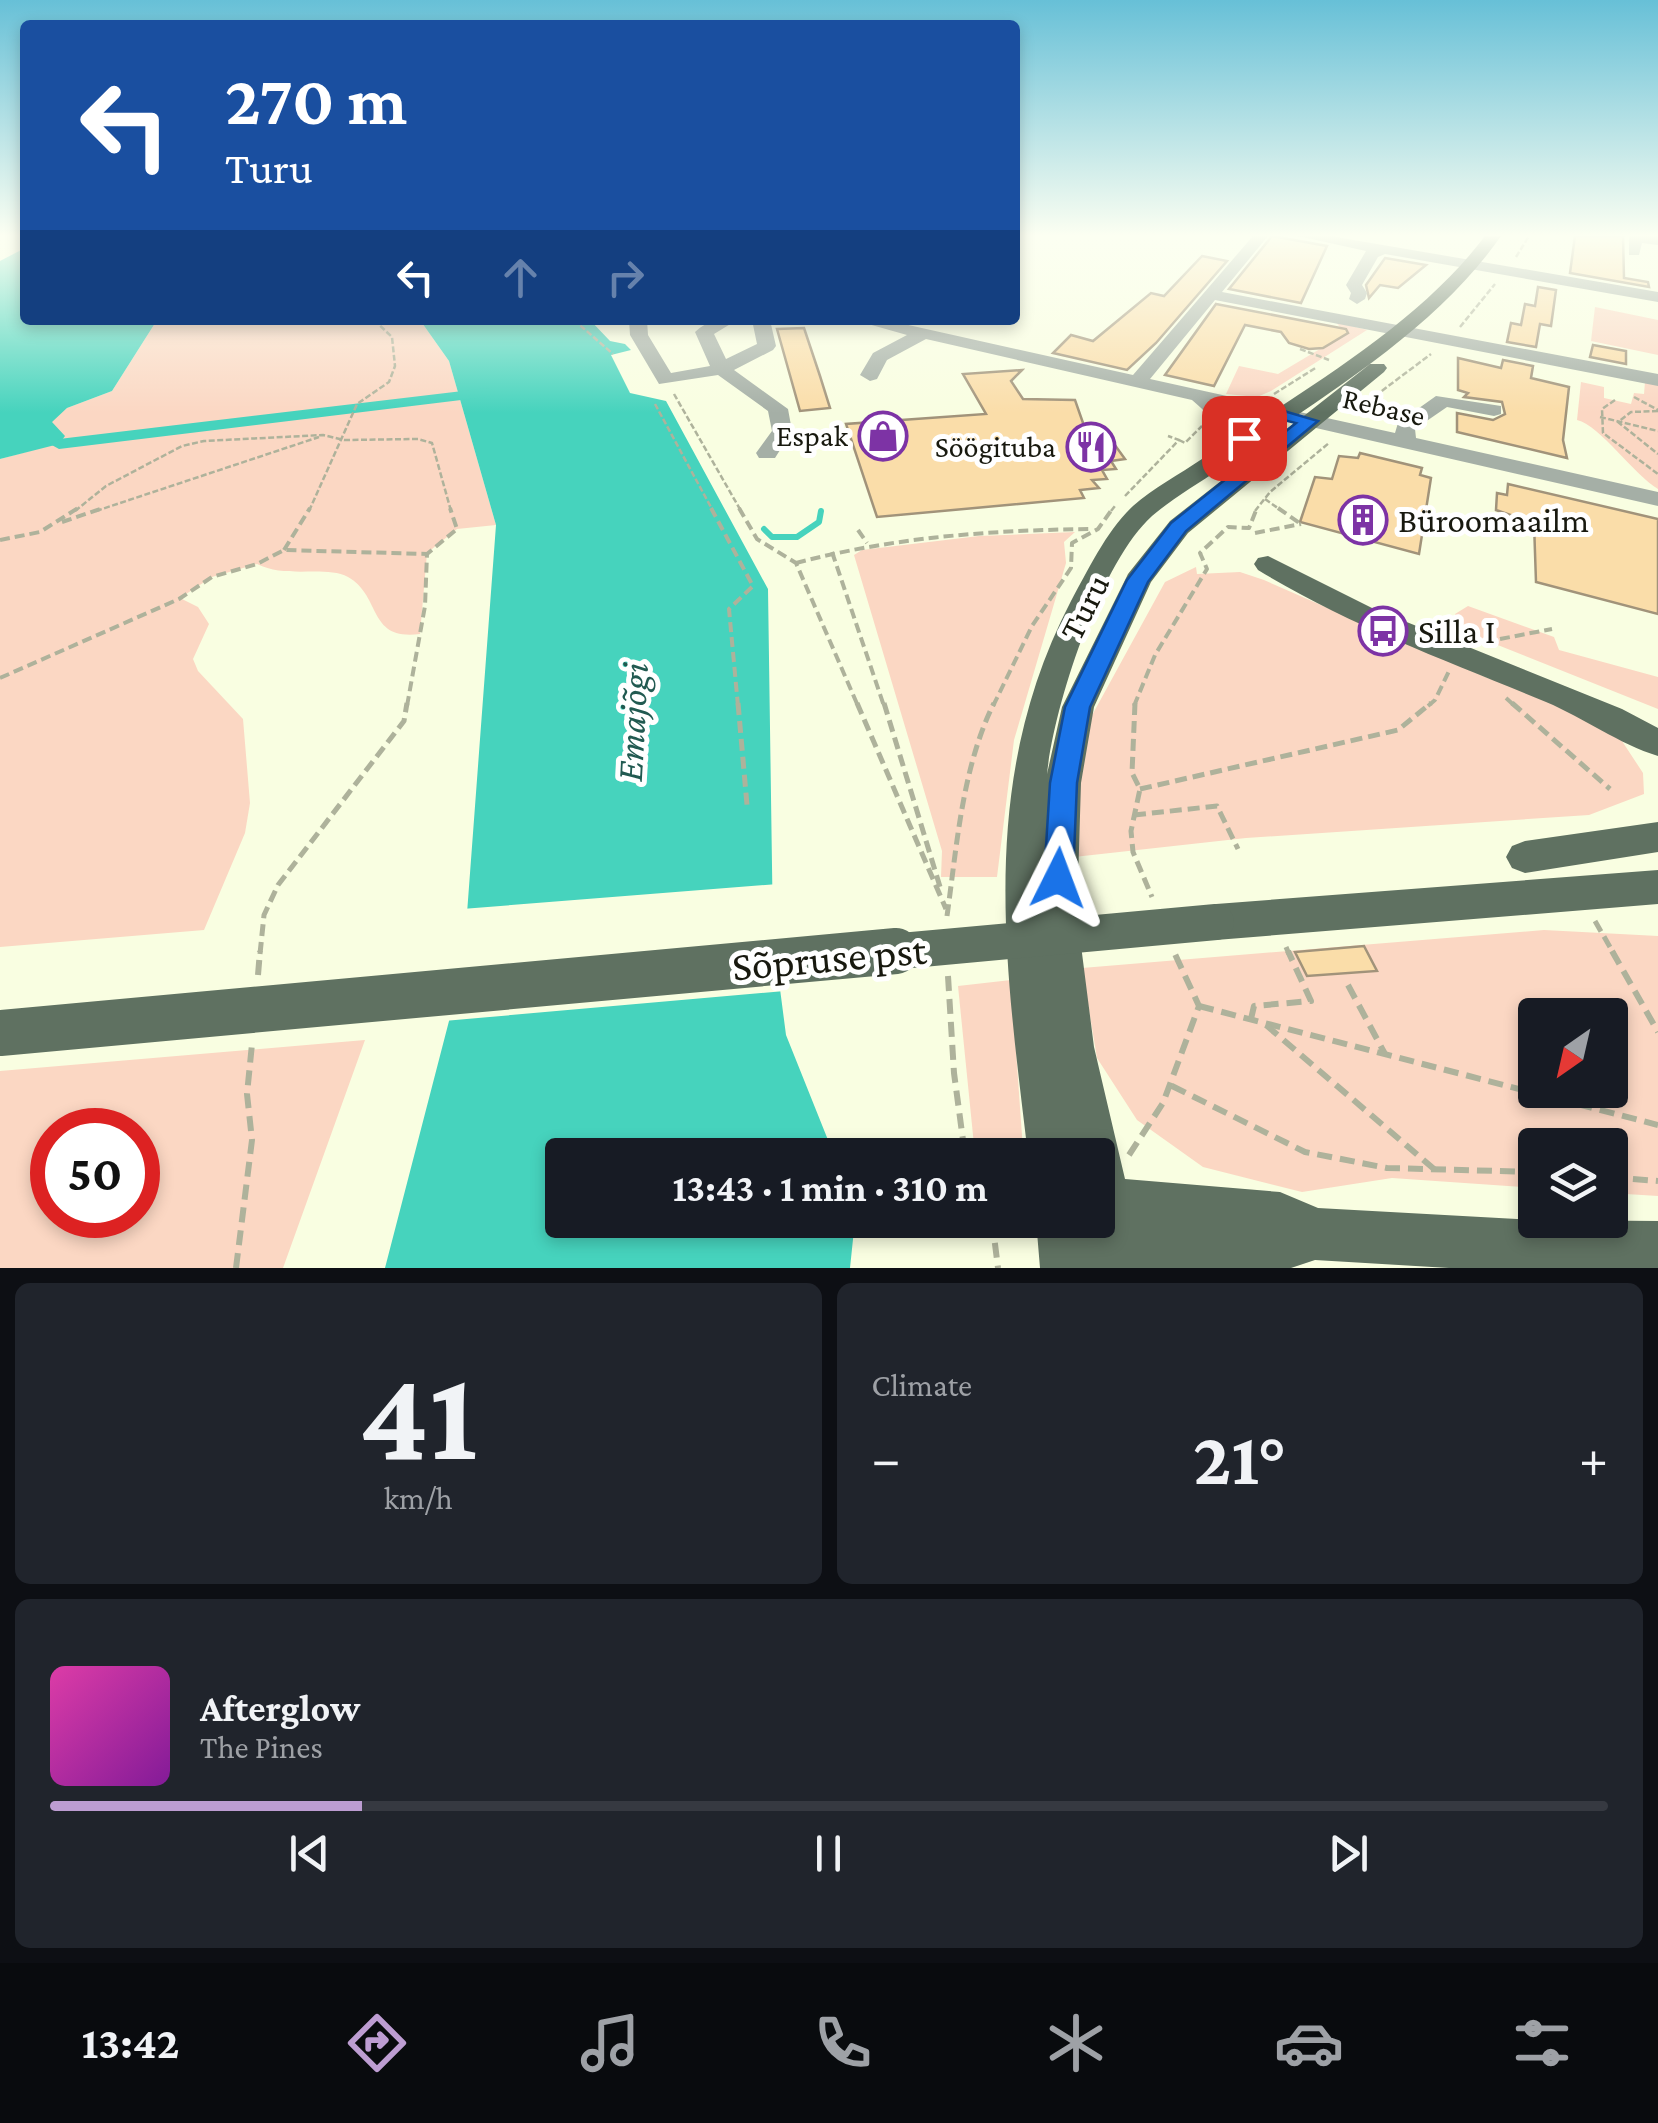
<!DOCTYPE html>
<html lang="en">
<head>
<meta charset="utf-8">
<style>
  body { margin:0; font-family:"Crimson Pro",serif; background:#20242c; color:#f1f3f6; height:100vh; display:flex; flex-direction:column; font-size:38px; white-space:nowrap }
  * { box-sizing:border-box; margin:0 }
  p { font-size:32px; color:#9ea1a6 }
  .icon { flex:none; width:55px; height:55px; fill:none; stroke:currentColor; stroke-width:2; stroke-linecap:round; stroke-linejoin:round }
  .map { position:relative; height:1268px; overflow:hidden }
  .panel { display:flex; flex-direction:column; gap:15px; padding:15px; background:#0d0f14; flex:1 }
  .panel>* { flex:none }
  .hud { position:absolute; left:20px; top:20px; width:1000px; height:305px; border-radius:10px; box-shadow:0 5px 15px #0003; background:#1a4fa0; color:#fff; overflow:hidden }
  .needle { width:65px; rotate:214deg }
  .controls { position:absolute; left:1518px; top:998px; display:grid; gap:20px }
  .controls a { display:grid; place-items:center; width:110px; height:110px; border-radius:10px; background:#171b24; box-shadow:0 5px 15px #0003; font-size:50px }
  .speed { position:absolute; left:30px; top:1108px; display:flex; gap:20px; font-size:50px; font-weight:700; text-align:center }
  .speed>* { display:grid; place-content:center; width:130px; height:130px; border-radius:50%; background:#171b24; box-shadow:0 5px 15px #0003; line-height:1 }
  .speed .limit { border:15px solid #d22; background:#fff; color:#111 }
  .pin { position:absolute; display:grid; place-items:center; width:85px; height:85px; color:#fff; margin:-42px; border-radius:20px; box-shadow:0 5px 15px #0006 }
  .me { position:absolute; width:110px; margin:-55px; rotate:3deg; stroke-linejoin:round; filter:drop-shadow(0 0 8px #0008) }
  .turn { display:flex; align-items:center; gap:35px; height:210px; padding:0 40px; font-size:45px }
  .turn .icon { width:130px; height:130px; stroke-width:2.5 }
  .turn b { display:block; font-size:70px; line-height:85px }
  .lanes { display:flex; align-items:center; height:95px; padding:0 40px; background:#0003; justify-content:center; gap:50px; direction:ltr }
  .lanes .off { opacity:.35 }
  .big { font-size:75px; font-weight:700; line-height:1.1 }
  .panel .widget { flex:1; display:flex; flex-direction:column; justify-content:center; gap:15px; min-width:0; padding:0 35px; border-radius:15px; background:#20242c }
  .panel .dial { align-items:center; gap:0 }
  .dial b { font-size:130px; line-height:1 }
  .song { display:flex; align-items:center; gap:30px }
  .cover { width:120px; height:120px; border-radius:15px; background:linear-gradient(135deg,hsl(320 70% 55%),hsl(290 70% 35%)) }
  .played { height:10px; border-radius:5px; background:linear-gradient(90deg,#bd9dd2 20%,#363941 20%) }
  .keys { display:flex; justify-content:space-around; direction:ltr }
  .heat { display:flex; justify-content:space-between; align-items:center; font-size:55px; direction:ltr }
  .panel .tiles { flex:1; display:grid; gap:15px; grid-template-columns:1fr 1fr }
  .widget:last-child { grid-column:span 2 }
  .trip { position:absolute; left:545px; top:1138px; width:570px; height:100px; border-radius:10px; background:#171b24; box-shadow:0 5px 15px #0003; font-weight:700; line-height:100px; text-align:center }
  .tab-bar { display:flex; height:160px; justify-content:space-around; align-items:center; background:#090b0e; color:#9ea1a6 }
  .tab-bar .icon { width:70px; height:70px }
  .tab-bar .on { color:#bd9dd2 }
  .tab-bar b { font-size:45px; color:#f1f3f6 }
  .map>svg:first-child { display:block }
</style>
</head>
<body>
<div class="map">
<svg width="1658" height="1268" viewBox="0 0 1658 1268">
  <rect width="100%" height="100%" fill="#f9fee1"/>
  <g fill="#fbd7c3" fill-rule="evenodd">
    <polygon points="1595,307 1658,320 1658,355 1591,341"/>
    <path d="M157,320H420L449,361L496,525L457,529L427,553L420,634C367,641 382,596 348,577C325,565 287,579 257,564L212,577L180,598L198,607L209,624L193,659L198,671L243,719L250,803L245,833L204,930L0,947V459L59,443L51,422L67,408L112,391Z"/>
    <polygon points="1336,322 1367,330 1271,391 1257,397 1226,394 1239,366 1278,374 1345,334"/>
    <path d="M1581,382L1604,387V398L1631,404L1634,393L1644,394L1645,382L1658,384V489C1633,474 1601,426 1577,420Z"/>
    <polygon points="1075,532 1064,542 1066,563 1014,740 997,877 941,877 942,851 854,555 862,550 979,536"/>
    <polygon points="1196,567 1197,574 1240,572 1264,580 1490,679 1492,669 1620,738 1643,773 1644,794 1589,815 1246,838 1074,857 1075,816 1090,719 1165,582"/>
    <polygon points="1468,606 1554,637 1559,650 1658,677 1658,709 1465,632 1455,614"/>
    <path d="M1544,930L1658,936V1196L1610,1193V1145H1535V1188L1392,1178L1302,1192L1203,1167L1137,1120L1097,1058L1082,968ZM1535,1015H1610V1090H1535Z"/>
    <polygon points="1011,980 1023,1150 974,1145 958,986"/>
    <path d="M365,1040L283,1268H0V1071ZM52,1130H138V1215H52Z"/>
  </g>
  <g fill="#46d3bd">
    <polygon points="25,248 25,320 157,320 112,391 67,408 52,422 65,436 59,444 0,459 0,261"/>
    <polygon points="420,320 590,320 610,341 625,344 631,350 611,355 630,393 666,401 768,589 773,935 786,1035 834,1155 562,1155 562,1220 855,1220 850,1268 385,1268 463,967 496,525 449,361"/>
  </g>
  <polygon fill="#f9fee1" points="778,884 778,934 785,991 444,1021 458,966 462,909"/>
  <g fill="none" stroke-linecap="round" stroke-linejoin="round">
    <polyline stroke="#46d3bd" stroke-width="6" points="764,529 772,537 797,537 819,522 821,511"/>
    <polygon fill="#46d3bd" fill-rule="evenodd" points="488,388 494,390 494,396 59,449 50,444 59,439"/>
  </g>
  <g fill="#fadda9" stroke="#a1937a" stroke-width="2.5">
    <polygon points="1272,236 1327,246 1301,303 1229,289"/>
    <polygon points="1575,236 1623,236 1624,278 1648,282 1649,287 1570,273"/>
    <polygon points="1202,256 1227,261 1156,343 1127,370 1053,353 1071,335 1093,341 1151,293 1164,296"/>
    <polygon points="1385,258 1426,265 1398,288 1380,285 1369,298 1366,285"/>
    <polygon points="1538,287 1556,290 1551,326 1540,324 1536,347 1507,342 1511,323 1521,325 1525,304 1535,306"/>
    <polygon points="1216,304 1346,329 1348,333 1323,348 1309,349 1289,343 1281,332 1245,325 1214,386 1165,375"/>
    <polygon points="804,328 820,376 830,408 800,411 777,329"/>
    <polygon points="1593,345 1626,351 1626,364 1590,357"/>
    <polygon points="1458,358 1501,368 1503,360 1533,366 1531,378 1569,387 1563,440 1567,458 1457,432 1457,413 1493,420 1505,414 1502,402 1464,397 1468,393 1458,390"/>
    <polygon points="1022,370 1011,381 1023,399 1075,400 1090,443 1112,441 1125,459 1111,461 1116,469 1102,470 1107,479 1092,480 1099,488 1080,490 1084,498 877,517 846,424 986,414 963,374"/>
    <polygon points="1360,453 1422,468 1420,475 1431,478 1419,554 1300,522 1315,477 1332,479 1339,456 1358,458"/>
    <polygon points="1508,484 1658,519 1658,614 1536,582 1534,523 1496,510 1497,493 1507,495"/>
    <polygon points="1364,946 1377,971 1307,976 1295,952"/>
  </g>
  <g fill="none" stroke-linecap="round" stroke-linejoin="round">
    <g stroke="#aeb29b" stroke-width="2.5" stroke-dasharray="6 2.5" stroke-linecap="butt">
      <polyline points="1516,257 1529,236"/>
      <polyline points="574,320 613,354"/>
      <polyline points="1460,327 1495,284"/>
      <polyline points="1300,349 1329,360"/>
      <polyline points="674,394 741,511"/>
      <polyline points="1274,394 1317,367"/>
      <polyline points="1375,396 1431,354"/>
      <polyline points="1634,397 1658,410"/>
      <polyline points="1615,400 1602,409 1603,433 1658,474"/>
      <polyline points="655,404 713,511"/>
      <polyline points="1658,411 1631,412 1618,422 1658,454"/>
      <polyline points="1600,417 1658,431"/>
      <polyline points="1179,440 1185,443 1202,426"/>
      <polyline points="1125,496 1179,440 1168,436"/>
      <polyline points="1265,499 1282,511"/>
      <polyline points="75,511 106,486 182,446 204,441 323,435 344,440 418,439 432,443 451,511"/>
      <polyline points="96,511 319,437"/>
      <polyline points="309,511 357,404 389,382 395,366 392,337 374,320"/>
      <polyline points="1111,511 1115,506"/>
      <polyline points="1255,511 1270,492 1329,443"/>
    </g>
    <g stroke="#aeb29b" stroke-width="4" stroke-dasharray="10 5" stroke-linecap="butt">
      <polyline points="711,508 753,586 729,609 738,706"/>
      <polyline points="739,508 757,539 796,563 858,706"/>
      <polyline points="1278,508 1301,524"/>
      <polyline points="62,522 103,508"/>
      <polyline points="858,530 867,543"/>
      <polyline points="1255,533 1301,524"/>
      <polyline points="0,540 40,532 78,508"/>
      <polyline points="284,550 310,508"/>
      <polyline points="832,552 884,706"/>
      <path d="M796,563C894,537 992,530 1093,529"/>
      <polyline points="1500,639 1552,629"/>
      <polyline points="0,678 179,599 212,577 257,564 284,550 427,554"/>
      <polyline points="1506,698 1515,706"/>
      <polyline points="407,706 425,606 427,554 457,529 450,508"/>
      <polyline points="993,706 1032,626 1071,568 1072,543 1098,529 1113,508"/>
      <polyline points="1134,706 1155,655 1207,569 1200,553 1228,527 1249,528 1257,508"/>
      <polyline points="1428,706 1435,700 1449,671"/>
    </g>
    <g stroke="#aeb29b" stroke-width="5" stroke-dasharray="12 6" stroke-linecap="butt">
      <polyline points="738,703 747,805"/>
      <polyline points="857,703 946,909"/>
      <polyline points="884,703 941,890"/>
      <polyline points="1135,703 1132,773 1140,789 1131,831 1133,852 1152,897"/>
      <polyline points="1512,703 1610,789"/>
      <polyline points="1140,789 1398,730 1431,703"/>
      <polyline points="1134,815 1217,806 1238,849"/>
      <path d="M947,916C957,845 962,768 994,703"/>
      <polyline points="1595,921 1614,954"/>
      <polyline points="1286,947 1289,954"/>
      <polyline points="260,954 264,915 278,885 404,721 407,703"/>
    </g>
    <g stroke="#aeb29b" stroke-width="6" stroke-dasharray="15 8" stroke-linecap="butt">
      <polyline points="1612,951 1658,1032"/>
      <polyline points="258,975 260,951"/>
      <polyline points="948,976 954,1073 965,1155"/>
      <polyline points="1348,985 1385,1054"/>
      <polyline points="1199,1006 1658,1125"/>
      <polyline points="1251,1019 1254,1006 1311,1001 1288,951"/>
      <polyline points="1266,1025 1434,1169"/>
      <polyline points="1172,1086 1305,1152 1387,1168 1535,1172"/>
      <polyline points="1129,1155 1163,1103 1199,1006 1174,952"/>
      <polyline points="1610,1177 1658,1181"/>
      <polyline points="992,1220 998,1268"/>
      <polyline points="236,1268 252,1140 247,1094 252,1044"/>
    </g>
    <g fill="#a5afa6" fill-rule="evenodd">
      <path d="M1253,236H1268L1222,292L1658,374V386L1215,300L1150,379L1395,433L1398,423L1436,396L1501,406V414L1494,416L1447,407L1415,429L1416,438L1658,492V506L1224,407C1237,423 1237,436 1232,455L1221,461L1210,455C1218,429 1213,417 1192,400L926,339L887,360L877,379L870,381L860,375L873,353L907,335L854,320H886L1133,375Z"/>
      <polygon points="1298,236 1330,236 1658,292 1658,302 1385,254 1378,257 1362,285 1367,293 1365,299 1357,304 1349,299 1351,293 1346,285 1366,251"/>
      <polygon points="1629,236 1658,236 1658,245 1642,243 1639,255 1629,255"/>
      <path d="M629,320H647L648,335L671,373L710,366L695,332C707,320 721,320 737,320L714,334L726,359L757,344L752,320H770L776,346L773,350L734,370L788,409L792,431L775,458H759L756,453L772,431L768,411L718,375L659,384L630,335Z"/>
    </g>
    <g fill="#5f7161" fill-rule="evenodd">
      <path d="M1485,236H1501C1432,335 1318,398 1221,468C1198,484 1173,498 1152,516C1100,563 1054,706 1047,774L1062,707L1128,574L1170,521L1370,364H1384L1387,368L1384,372L1188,533L1151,582L1094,707L1081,783L1077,914L1094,1047L1125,1179L1280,1192L1318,1208L1535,1220L1658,1221V1268H1449L1315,1260L1291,1268H1040L1036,1220H1098V1155H1028C1005,961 977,782 1071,601C1088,570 1107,530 1133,506C1153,488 1180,474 1202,459C1297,393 1415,329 1485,236Z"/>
      <path d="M1268,556L1372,608L1622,709L1658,728V756C1619,744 1584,718 1546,702C1448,661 1350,626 1258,570L1254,564L1258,558Z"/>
      <polygon points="1658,822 1658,852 1525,873 1512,868 1506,857 1512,846 1525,841"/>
      <polygon points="1658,870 1658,904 1216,940 1202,935 1196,922 1202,909 1216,904"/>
    </g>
    <polyline stroke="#5f7161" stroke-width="36" points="868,954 1216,922"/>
    <polyline stroke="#5f7161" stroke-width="46" points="0,1033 896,951"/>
  </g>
  <linearGradient id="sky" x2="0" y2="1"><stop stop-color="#67c0d7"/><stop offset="0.57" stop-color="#fcfff2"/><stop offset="1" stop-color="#fcfff2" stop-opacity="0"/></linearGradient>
  <rect width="1658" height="413" fill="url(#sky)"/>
  <polygon fill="#1a73e8" stroke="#114b97" stroke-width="2.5" points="1277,409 1318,421 1186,531 1148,582 1090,707 1077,783 1073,878 1069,887 1058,891 1048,887 1044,878 1050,783 1065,707 1127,580 1171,523 1296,423 1280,419 1251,442 1238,442 1238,435"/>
  <defs>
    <g id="shop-ring" transform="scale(2.5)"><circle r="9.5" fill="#fff" stroke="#7d33a5" stroke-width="1.5"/><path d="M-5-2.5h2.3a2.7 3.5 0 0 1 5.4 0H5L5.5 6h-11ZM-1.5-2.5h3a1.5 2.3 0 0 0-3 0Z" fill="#7d33a5"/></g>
    <g id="restaurant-ring" transform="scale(2.5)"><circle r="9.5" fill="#fff" stroke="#7d33a5" stroke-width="1.5"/><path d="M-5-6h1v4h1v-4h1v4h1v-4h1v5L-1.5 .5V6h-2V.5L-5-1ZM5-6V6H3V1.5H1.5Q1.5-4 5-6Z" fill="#7d33a5"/></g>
    <g id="building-ring" transform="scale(2.5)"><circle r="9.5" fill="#fff" stroke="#7d33a5" stroke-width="1.5"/><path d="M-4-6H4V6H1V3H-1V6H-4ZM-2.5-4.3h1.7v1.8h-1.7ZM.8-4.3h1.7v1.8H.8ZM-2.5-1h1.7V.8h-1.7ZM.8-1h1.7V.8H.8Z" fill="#7d33a5"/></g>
    <g id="bus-ring" transform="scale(2.5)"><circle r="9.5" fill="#fff" stroke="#7d33a5" stroke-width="1.5"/><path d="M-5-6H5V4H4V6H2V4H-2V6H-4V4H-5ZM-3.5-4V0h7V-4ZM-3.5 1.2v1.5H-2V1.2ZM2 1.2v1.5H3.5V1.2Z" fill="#7d33a5"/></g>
  </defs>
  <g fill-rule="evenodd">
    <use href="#shop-ring" x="883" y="436"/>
    <use href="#restaurant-ring" x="1091" y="447"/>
    <use href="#building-ring" x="1363" y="520"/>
    <use href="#bus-ring" x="1383" y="631"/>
  </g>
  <g text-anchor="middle" stroke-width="10" stroke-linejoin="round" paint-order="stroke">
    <g font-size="30" fill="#18190f" stroke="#fff">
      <text transform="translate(1384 407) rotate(13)" y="10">Rebase</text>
    </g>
    <g font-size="30" fill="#18190f" stroke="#fff" text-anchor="end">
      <text x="848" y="446">Espak</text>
      <text x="1056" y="457">Söögituba</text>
    </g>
    <g font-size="35" fill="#18190f" stroke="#fff" text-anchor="start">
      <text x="1398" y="532">Büroomaailm</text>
      <text x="1418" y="643">Silla I</text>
    </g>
    <g font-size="35" fill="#18190f" stroke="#fff">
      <text transform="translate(1084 607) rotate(-63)" y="12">Turu</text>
    </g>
    <g font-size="38" font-style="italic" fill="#215a51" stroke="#fff">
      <text transform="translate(632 722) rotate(-87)" y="13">Emajõgi</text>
    </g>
    <g font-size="42" fill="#18190f" stroke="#fff">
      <text transform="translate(829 957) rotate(-5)" y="15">Sõpruse pst</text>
    </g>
  </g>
</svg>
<div class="controls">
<a><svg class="needle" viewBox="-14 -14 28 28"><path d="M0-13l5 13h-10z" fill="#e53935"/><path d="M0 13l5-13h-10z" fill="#9ea1a6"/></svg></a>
<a><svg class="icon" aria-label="layers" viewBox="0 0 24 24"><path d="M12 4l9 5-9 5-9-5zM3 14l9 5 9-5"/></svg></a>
</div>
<div class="speed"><div class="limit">50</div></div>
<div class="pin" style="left:1244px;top:438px;background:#d93025"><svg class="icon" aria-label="arrive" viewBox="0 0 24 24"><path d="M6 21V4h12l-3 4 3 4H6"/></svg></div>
<svg class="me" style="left:1058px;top:878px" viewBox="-20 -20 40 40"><path d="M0-17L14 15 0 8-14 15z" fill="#1a73e8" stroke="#fff" stroke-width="4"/></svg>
<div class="trip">13:43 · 1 min · 310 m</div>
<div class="hud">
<div class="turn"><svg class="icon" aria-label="left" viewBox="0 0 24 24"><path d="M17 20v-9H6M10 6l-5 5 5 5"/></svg><div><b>270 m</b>Turu</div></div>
<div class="lanes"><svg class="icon" aria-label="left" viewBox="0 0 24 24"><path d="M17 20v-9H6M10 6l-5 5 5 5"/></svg><svg class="icon off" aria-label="ahead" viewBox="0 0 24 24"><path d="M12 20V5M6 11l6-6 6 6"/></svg><svg class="icon off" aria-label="right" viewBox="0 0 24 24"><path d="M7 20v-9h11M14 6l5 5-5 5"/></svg></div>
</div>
</div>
<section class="panel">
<div class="tiles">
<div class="widget dial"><b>41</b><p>km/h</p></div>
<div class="widget"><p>Climate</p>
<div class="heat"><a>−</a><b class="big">21°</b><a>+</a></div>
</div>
<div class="widget">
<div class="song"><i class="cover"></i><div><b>Afterglow</b><p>The Pines</p></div></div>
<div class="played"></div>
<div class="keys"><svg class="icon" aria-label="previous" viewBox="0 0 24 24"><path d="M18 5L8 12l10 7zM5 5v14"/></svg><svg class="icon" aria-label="pause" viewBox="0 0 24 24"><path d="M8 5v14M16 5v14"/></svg><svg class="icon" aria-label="next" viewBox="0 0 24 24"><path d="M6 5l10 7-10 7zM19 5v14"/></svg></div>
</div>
</div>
</section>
<nav class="tab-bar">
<b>13:42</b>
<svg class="icon on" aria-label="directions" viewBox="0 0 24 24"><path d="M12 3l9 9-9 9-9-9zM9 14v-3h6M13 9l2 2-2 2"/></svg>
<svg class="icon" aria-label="music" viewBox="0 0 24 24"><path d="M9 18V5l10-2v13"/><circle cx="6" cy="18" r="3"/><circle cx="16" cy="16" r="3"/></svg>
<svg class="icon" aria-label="phone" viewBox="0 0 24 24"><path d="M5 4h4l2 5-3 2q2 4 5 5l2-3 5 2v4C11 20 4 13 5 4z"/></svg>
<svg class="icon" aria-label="climate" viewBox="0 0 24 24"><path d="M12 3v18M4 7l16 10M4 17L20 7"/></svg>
<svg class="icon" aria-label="car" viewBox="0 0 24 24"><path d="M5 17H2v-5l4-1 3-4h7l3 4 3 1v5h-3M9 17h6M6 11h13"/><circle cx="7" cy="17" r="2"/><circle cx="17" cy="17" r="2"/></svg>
<svg class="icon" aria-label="filters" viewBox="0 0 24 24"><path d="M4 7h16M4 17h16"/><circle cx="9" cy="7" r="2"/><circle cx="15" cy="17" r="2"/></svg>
</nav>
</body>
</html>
